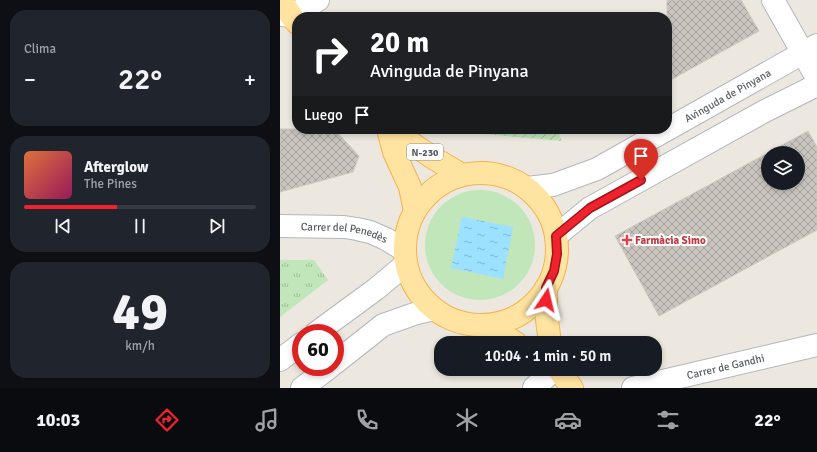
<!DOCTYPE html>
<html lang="es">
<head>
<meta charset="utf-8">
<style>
  body { margin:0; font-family:Signika,sans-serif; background:#20242c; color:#f1f3f6; height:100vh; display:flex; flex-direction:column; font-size:15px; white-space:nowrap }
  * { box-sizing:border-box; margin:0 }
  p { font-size:13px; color:#9ea1a6 }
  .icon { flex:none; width:22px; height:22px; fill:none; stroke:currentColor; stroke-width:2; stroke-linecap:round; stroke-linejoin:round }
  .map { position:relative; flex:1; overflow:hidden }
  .panel { display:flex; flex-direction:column; gap:10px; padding:10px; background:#0d0f14; width:280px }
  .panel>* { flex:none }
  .hud { position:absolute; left:12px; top:12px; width:380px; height:122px; border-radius:16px; box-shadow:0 2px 6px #0003; background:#202124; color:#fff; overflow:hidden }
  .tools { position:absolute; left:481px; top:146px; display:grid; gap:8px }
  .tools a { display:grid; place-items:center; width:44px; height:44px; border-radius:50%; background:#171b24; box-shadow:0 2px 6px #0003; font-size:20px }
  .speed { position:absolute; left:12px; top:324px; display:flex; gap:8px; font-size:20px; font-weight:700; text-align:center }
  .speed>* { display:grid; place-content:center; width:52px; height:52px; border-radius:50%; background:#171b24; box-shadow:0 2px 6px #0003; line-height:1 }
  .speed .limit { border:6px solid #d22; background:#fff; color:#111 }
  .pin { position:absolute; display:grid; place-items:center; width:34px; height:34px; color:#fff; margin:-41px -17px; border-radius:50% 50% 50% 0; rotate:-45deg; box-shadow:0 0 4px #0007 }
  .pin .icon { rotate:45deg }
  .me { position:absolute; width:44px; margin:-22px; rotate:10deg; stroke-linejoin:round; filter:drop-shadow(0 0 3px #0008) }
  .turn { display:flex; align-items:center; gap:14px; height:84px; padding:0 12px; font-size:18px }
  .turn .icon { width:52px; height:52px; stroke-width:2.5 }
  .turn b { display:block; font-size:28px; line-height:34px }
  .then { display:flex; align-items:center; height:38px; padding:0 12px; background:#0003; gap:8px; font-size:15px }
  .big { font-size:30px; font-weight:600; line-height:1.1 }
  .panel .card { flex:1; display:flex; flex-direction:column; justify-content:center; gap:6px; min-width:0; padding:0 14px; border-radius:16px; background:#20242c }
  .panel .dial { align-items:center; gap:0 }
  .dial b { font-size:52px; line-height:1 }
  .song { display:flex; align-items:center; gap:12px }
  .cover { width:48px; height:48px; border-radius:6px; background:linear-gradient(135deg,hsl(20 70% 55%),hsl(330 70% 35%)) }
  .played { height:4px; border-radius:2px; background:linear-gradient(90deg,#f0222d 40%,#363941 40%) }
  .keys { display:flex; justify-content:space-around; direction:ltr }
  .heat { display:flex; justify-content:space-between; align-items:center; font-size:22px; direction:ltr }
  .trip { position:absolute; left:154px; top:336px; width:228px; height:40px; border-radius:16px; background:#171b24; box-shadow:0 2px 6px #0003; font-weight:600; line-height:40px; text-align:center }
  .tabs { display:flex; height:64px; justify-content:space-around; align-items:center; background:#090b0e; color:#9ea1a6 }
  .tabs .icon { width:28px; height:28px }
  .tabs .on { color:#f0222d }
  .tabs b { font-size:18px; color:#f1f3f6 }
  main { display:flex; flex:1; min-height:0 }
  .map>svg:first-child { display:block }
</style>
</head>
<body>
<main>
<section class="panel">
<div class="card"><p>Clima</p>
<div class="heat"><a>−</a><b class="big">22°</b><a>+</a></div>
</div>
<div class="card">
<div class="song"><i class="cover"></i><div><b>Afterglow</b><p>The Pines</p></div></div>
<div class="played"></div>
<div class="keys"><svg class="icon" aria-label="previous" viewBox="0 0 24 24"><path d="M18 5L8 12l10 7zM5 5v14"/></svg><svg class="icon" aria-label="pause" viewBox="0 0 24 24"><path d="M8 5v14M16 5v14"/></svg><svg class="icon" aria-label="next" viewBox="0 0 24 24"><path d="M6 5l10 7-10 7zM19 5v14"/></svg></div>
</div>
<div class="card dial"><b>49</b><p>km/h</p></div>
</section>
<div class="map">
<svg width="537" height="388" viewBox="0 0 537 388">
  <defs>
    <pattern id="park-tufts" width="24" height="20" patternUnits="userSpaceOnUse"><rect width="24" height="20" fill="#c0e6ba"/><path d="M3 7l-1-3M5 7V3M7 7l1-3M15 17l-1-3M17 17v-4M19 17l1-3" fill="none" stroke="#9fbe9b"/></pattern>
    <pattern id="garden-furrows" width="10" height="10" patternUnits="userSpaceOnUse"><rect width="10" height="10" fill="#c0e6ba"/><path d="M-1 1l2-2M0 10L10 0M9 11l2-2" fill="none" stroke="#9fbe9b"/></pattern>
    <pattern id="water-ripples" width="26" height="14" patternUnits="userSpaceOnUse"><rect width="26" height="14" fill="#9ce1ff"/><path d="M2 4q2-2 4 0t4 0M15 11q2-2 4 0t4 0" fill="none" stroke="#82bad2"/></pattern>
    <pattern id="building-cross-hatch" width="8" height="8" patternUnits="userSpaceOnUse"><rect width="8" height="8" fill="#c9c5be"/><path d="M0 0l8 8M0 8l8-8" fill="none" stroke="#a6a39e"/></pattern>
  </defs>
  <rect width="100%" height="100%" fill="#ece8df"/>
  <circle fill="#c0e6ba" cx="200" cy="245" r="55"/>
  <polygon fill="url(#park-tufts)" points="0,260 34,260 48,280 0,317"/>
  <polygon fill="url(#garden-furrows)" points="176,129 276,129 282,141 170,131"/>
  <polygon fill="url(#water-ripples)" points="182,217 233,227 223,279 171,268"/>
  <g fill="url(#building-cross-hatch)" stroke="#d1c8bd" fill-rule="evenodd">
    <polygon points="387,0 461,0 479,31 387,82"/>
    <polygon points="0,129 54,129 79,156 73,172 0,192"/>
    <path d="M528,131L537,147V230L379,316L335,236ZM488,153H518V183H488Z"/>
  </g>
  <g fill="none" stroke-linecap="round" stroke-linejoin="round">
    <g stroke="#b2b7bb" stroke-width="24">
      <g id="street">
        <polyline points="493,0 537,78"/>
        <polyline points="0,15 11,16 38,0"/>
        <path id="s1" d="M0,226L64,227L77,229L90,232L106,239L124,250"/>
        <polyline points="254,388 275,369"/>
        <path id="s2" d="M353,388L537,345"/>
      </g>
    </g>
    <g stroke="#b3b8bd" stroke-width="24">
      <g id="secondary">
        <path id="s3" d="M247,188L273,185L317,169L537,45"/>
        <polyline points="276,236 310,208 321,202 483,112 537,85"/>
        <polyline points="36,333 96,289 126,264"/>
        <polyline points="0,360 21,344"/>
        <polyline points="55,363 103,325 137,313 154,309"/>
        <polyline points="22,388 50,367"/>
      </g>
    </g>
    <g stroke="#f7b14e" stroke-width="24">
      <g id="primary">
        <polyline points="2,0 11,16 17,23"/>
        <polyline points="108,129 131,143 155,159 182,175"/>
        <polyline points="108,129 114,152 130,187 135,211"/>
        <circle cx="201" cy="249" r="76"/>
        <polyline points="266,288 266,312 270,343"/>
        <polyline points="208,325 236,343"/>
        <polyline points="278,369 292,388"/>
      </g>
    </g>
    <use href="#street" stroke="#fff" stroke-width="22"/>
    <use href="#secondary" stroke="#fff" stroke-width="22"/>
    <use href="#primary" stroke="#ffe3a1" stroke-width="22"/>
  </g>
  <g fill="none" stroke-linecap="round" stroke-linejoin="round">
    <g stroke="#9c161d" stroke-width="10">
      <polyline id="route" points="266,300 266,288 274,271 277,254 276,236 310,208 361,180"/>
    </g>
    <use href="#route" stroke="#f0222d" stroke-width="7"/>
  </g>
  <path fill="#e0444e" stroke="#fff" stroke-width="1.5" d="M345 234h4v4h4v4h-4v4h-4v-4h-4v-4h4z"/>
  <g text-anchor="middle" stroke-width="4" stroke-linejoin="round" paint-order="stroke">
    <rect fill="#fff" stroke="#8a8e90" stroke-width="1" x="127" y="144" width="36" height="16" rx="3"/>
    <g font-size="10" font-weight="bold" fill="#585d61">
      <text x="145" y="156">N-230</text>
    </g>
    <g font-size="11" fill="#585d61" stroke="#fff">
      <text dy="4" stroke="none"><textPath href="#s3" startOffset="223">Avinguda de Pinyana</textPath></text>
      <text dy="4" stroke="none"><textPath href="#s1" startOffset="65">Carrer del Penedès</textPath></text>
      <text dy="4" stroke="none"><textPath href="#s2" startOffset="95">Carrer de Gandhi</textPath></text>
    </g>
    <g font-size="11" font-weight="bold" fill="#be3a42" stroke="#fff" text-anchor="start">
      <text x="355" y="244">Farmàcia Simo</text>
    </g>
  </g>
</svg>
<div class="tools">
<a><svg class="icon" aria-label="layers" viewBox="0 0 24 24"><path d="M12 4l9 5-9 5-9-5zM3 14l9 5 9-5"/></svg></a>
</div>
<div class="speed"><div class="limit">60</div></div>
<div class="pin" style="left:361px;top:180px;background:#d93025"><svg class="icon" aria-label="arrive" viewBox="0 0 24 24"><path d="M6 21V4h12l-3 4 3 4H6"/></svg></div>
<svg class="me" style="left:266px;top:300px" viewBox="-20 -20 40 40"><path d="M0-17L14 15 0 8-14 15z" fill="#f0222d" stroke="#fff" stroke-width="4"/></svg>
<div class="trip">10:04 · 1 min · 50 m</div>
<div class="hud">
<div class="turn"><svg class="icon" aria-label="right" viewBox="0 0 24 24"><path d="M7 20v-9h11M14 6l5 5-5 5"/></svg><div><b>20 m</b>Avinguda de Pinyana</div></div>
<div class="then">Luego<svg class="icon" aria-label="arrive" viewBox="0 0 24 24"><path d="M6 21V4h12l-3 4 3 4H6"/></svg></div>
</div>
</div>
</main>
<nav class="tabs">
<b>10:03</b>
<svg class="icon on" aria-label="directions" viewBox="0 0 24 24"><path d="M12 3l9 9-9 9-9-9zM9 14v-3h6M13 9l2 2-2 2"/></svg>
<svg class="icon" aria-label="music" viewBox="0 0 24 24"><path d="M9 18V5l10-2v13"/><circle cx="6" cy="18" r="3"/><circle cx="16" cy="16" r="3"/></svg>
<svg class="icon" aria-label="phone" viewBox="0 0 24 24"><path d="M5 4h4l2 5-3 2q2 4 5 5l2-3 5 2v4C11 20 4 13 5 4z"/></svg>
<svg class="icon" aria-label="climate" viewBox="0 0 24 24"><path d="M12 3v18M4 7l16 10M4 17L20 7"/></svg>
<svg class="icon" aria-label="car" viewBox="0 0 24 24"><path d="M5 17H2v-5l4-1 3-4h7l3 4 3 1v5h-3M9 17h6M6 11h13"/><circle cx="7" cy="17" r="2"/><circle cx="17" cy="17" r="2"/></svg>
<svg class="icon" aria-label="filters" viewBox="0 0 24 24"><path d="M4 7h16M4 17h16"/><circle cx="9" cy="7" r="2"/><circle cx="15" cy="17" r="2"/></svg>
<b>22°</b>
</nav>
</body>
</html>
